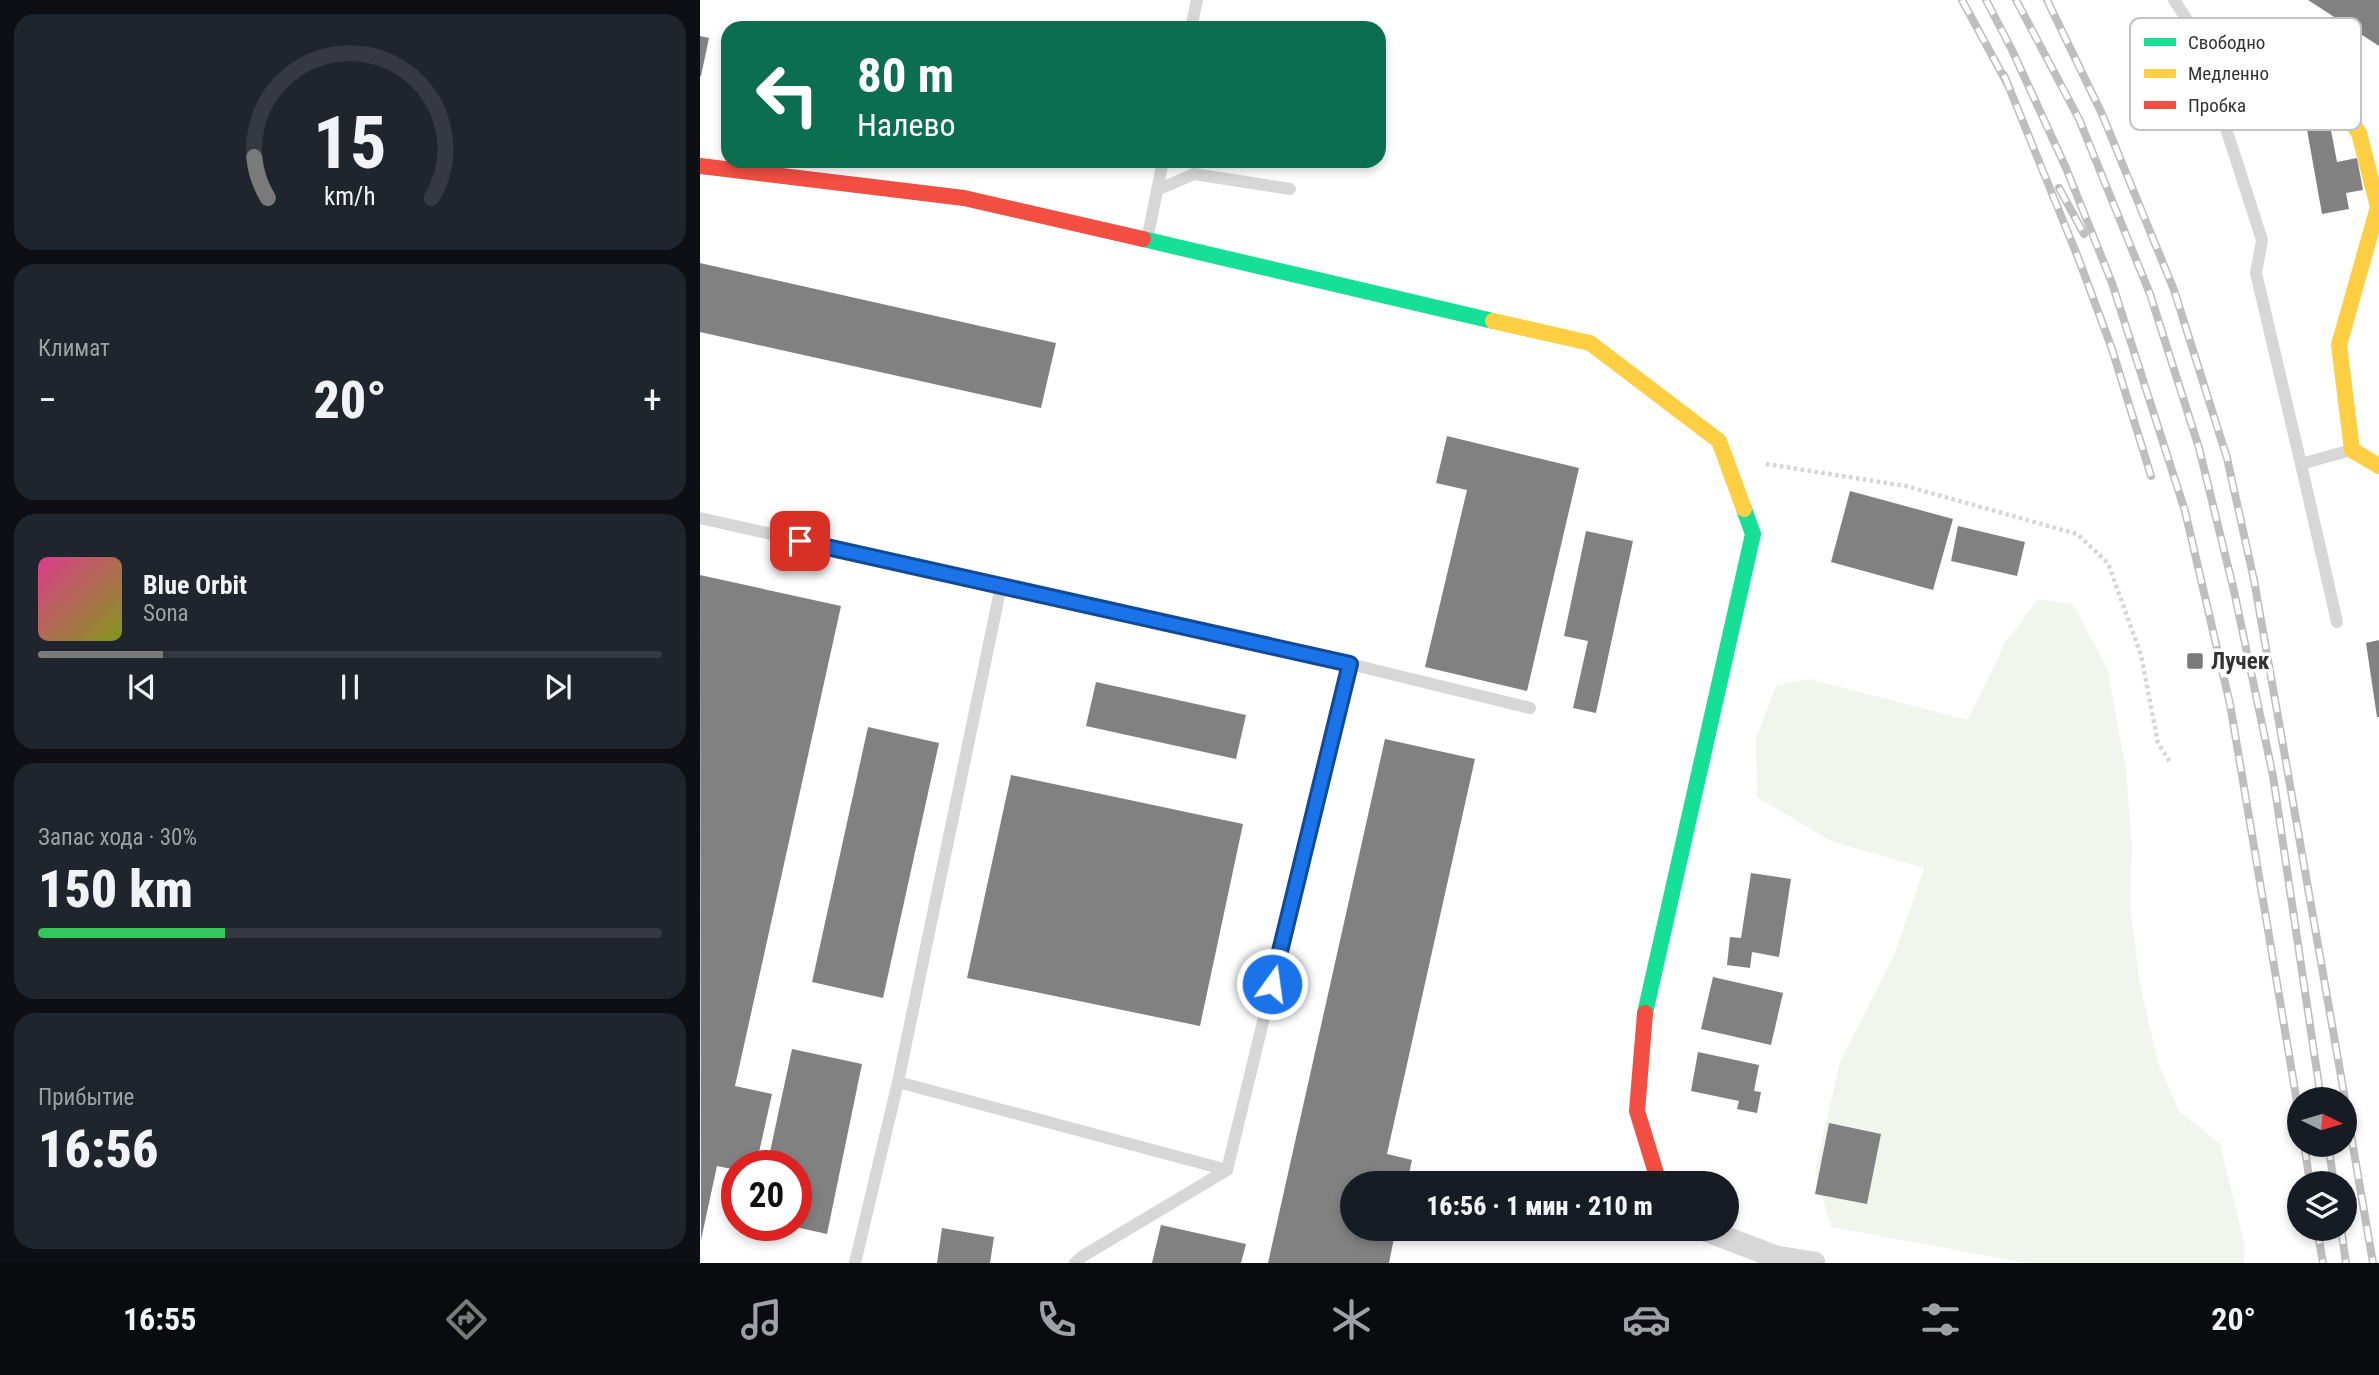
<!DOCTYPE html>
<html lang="ru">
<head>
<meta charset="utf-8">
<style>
  body { margin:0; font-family:"Roboto Condensed",sans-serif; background:#20242c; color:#f1f3f6; height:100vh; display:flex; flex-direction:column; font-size:26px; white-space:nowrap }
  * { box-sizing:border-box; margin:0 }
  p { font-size:23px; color:#9ea1a6 }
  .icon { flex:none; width:38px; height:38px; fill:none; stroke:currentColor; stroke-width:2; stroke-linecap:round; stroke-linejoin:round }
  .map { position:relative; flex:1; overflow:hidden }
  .side { display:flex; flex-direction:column; gap:14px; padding:14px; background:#0d0f14; width:700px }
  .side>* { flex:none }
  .top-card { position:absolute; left:21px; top:21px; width:665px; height:147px; border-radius:21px; box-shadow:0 4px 10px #0003; background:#0b6e4f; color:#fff; overflow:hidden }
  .needle { width:46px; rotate:95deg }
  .controls { position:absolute; left:1587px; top:1087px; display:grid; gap:14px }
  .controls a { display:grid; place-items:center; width:70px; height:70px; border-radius:50%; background:#171b24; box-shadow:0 4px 10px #0003; font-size:35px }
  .speed { position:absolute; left:21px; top:1150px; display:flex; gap:14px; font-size:35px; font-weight:700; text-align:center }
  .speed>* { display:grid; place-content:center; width:91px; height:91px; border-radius:50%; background:#171b24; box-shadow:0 4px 10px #0003; line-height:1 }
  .speed .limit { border:10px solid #d22; background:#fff; color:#111 }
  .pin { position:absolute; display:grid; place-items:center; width:60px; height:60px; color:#fff; margin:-30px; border-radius:14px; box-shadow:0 4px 10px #0006 }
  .me { position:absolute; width:77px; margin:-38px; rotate:14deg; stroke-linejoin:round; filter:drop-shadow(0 0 5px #0008) }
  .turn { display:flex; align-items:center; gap:24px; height:147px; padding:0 21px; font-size:32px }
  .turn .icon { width:91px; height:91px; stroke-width:2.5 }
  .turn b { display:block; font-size:49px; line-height:60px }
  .big { font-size:52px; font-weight:800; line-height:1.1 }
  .side .widget { flex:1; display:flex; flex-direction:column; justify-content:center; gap:10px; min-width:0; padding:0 24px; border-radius:21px; background:#20242c }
  .side .dial { align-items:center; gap:0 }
  .dial svg { height:182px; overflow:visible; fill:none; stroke:#363941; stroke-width:7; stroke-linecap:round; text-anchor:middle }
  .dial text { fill:#f1f3f6; stroke:none }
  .song { display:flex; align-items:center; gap:21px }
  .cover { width:84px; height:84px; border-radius:10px; background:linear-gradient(135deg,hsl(330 70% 55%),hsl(70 70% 35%)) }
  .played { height:7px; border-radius:4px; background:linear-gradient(90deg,#7a7a7a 20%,#363941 20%) }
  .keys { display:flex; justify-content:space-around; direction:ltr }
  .heat { display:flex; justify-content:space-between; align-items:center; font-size:38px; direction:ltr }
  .charge { height:10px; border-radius:5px; background:linear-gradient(90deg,#34c759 30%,#363941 0) }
  .trip { position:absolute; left:640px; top:1171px; width:399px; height:70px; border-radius:35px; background:#171b24; box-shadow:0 4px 10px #0003; font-weight:800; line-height:70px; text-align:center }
  .tab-bar { display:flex; height:112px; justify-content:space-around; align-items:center; background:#090b0e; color:#9ea1a6 }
  .tab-bar .icon { width:49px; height:49px }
  .tab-bar .active { color:#7a7a7a }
  .tab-bar b { font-size:32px; color:#f1f3f6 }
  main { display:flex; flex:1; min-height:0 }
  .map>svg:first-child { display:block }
</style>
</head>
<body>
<main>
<section class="side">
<div class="widget dial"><svg viewBox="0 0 100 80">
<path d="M14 69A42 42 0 1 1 86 69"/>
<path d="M14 69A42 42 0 0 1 8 51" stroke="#7a7a7a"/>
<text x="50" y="56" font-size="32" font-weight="700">15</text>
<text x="50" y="72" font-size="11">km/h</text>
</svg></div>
<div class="widget"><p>Климат</p>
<div class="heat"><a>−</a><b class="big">20°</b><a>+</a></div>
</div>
<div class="widget">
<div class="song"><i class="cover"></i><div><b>Blue Orbit</b><p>Sona</p></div></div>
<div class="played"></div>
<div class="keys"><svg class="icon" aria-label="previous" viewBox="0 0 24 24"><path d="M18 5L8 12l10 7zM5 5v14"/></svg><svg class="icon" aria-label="pause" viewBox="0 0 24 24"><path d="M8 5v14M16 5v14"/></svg><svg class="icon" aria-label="next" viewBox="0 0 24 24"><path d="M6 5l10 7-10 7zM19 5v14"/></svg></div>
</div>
<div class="widget"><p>Запас хода · 30%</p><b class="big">150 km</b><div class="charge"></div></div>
<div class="widget"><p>Прибытие</p><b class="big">16:56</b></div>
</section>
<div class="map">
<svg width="1679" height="1263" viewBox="0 0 1679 1263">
  <rect width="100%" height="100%" fill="#fff"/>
  <polygon fill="#f1f5ed" points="1338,599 1373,604 1407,668 1426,769 1432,847 1430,905 1440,985 1458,1062 1479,1111 1520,1144 1545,1246 1544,1263 1327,1263 1131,1227 1115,1171 1140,1062 1195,953 1224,868 1131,841 1057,797 1056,739 1076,686 1109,679 1268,720 1305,643"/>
  <g fill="#818181">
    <polygon points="1608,0 1679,0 1679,46"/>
    <polygon points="0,36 9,38 1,76 0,76"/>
    <polygon points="1629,120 1637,162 1657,158 1663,190 1646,193 1649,209 1622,214 1606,124"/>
    <polygon points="0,263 356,343 341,408 0,332"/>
    <polygon points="747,436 879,468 827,691 725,667 767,490 736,483"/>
    <polygon points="1150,491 1253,519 1233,590 1131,562"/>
    <polygon points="1258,526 1325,542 1317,576 1251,561"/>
    <polygon points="886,531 933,541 896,713 873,708 888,641 864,636"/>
    <polygon points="0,575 141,606 35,1086 72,1094 56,1166 37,1166 37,1170 17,1166 1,1240"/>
    <polygon points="1679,640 1679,717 1677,717 1666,643"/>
    <polygon points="396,682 546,715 536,759 386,726"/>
    <polygon points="168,727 239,743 183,998 112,982"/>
    <polygon points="685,739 775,759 687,1154 712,1160 707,1183 653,1183 653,1228 696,1228 689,1263 568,1263"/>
    <polygon points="311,775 543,824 500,1026 267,978"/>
    <polygon points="1051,873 1091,879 1079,957 1052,952 1050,968 1027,965 1030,937 1041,938"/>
    <polygon points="1013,977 1083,993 1071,1045 1001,1029"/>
    <polygon points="92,1049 162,1064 127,1234 91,1226 96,1225 96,1166 67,1166"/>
    <polygon points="998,1052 1059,1065 1054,1091 1061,1092 1057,1113 1037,1109 1039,1101 991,1091"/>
    <polygon points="1129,1123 1181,1134 1167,1204 1115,1194"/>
    <polygon points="461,1225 546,1244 541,1263 452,1263"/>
    <polygon points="242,1228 294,1237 290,1263 237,1263"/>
  </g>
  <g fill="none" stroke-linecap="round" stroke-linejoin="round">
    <polyline stroke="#d6d6d6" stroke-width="4.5" stroke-dasharray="3.5 3.5" stroke-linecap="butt" points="1066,464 1206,486 1377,534 1408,563 1441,655 1458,743 1470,762"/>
    <g stroke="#d7d7d7" stroke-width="12">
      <polyline points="1474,0 1495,32 1562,240 1556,273 1601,464"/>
      <polyline points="491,28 497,0"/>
      <polyline points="457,190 494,174 590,189"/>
      <polyline points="447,240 463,161"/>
      <polyline points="0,518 650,664 830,708"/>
      <polyline points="1637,622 1601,464 1651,450"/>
      <polyline points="198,1082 527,1170"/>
      <polyline points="155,1263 198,1082 301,586"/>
      <polyline points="375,1263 383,1256 527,1170 650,664"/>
    </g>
    <g stroke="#d7d7d7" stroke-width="23">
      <polyline points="1000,1228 1076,1257"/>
      <polyline points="1074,1263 1076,1257 1114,1263"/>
    </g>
    <g stroke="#16e098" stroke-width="16">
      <polyline points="443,239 793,321"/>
      <polyline points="945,1013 1053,534 1044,509"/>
    </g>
    <g stroke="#ffcf43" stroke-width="16">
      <polyline points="1609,59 1659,133 1678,207 1639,345 1652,450 1679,466"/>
      <polyline points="793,321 890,343 1019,441 1044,509"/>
    </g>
    <g stroke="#f24e42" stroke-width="16">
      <polyline points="0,166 264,198 443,239"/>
      <polyline points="945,1013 937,1111 959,1183"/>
    </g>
    <g stroke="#bebebe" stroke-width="8">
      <g id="rail">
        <polyline points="1262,0 1308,85"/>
        <polyline points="1286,0 1312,50 1366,168 1412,283 1485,511 1530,704 1600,1120"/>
        <polyline points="1316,0 1379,119 1450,294 1499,448 1534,591 1573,776 1621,1099"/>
        <polyline points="1347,0 1402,114 1474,290 1527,458 1554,580 1645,1099"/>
        <polyline points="1304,75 1379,260 1412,349 1451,476"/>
        <polyline points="1359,188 1384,234"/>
        <polyline points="1645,1100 1673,1263"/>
        <polyline points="1604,1144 1610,1183"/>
        <polyline points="1628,1144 1634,1183"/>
        <polyline points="1617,1228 1623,1263"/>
        <polyline points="1641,1228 1646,1263"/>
      </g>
    </g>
    <use href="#rail" stroke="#fff" stroke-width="5" stroke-dasharray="16" stroke-linecap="butt"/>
  </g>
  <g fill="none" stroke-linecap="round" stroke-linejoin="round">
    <g stroke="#114b97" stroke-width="18">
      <polyline id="route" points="100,541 650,664 572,984"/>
    </g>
    <use href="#route" stroke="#1a73e8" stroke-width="12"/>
  </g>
  <rect fill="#7a7a7a" stroke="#fff" stroke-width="2.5" x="1486" y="652" width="18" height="18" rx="3.5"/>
  <g text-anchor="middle" stroke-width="7" stroke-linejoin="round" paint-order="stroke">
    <g font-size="23" font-weight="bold" fill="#333" stroke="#fff" text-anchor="start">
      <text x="1511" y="669">Лучек</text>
    </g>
  </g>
  <rect x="1430" y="18" width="231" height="112" rx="10" fill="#fff" stroke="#c2c2c2" stroke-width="2"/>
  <rect x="1444" y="38" width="32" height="8" fill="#16e098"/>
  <rect x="1444" y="69" width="32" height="9" fill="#ffcf43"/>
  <rect x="1444" y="101" width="32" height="8" fill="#f24e42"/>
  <g font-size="19" fill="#333">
    <text x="1488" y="49">Свободно</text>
    <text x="1488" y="80">Медленно</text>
    <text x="1488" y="112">Пробка</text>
  </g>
</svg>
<div class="controls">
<a><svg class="needle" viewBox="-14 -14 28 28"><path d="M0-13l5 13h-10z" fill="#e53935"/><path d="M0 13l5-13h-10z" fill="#9ea1a6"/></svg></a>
<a><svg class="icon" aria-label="layers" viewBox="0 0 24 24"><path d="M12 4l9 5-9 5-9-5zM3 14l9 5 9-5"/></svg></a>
</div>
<div class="speed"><div class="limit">20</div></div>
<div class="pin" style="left:100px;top:541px;background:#d93025"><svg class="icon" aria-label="arrive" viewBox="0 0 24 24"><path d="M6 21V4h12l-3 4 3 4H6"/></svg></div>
<svg class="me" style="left:572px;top:984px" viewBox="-20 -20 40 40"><circle r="17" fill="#1a73e8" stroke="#fff" stroke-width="3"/><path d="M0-11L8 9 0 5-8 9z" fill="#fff"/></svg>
<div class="trip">16:56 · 1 мин · 210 m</div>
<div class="top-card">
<div class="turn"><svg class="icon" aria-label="left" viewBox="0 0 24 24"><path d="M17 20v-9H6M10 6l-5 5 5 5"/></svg><div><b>80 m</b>Налево</div></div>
</div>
</div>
</main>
<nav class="tab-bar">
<b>16:55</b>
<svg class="icon active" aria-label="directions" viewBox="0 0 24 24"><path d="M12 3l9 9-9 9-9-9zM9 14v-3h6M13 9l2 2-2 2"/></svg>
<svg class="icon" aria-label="music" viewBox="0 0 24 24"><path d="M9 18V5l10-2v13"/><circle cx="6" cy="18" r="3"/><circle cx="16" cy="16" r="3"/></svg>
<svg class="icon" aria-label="phone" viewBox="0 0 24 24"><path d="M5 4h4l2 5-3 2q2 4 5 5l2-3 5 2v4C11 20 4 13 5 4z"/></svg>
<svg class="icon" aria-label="climate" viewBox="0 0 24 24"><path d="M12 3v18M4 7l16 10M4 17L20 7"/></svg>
<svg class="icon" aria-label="car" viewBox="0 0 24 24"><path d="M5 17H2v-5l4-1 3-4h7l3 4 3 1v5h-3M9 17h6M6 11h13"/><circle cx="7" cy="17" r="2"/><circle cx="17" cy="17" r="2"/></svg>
<svg class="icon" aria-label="filters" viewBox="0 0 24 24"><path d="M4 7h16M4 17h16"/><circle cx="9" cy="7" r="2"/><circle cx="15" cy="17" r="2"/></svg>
<b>20°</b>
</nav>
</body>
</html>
